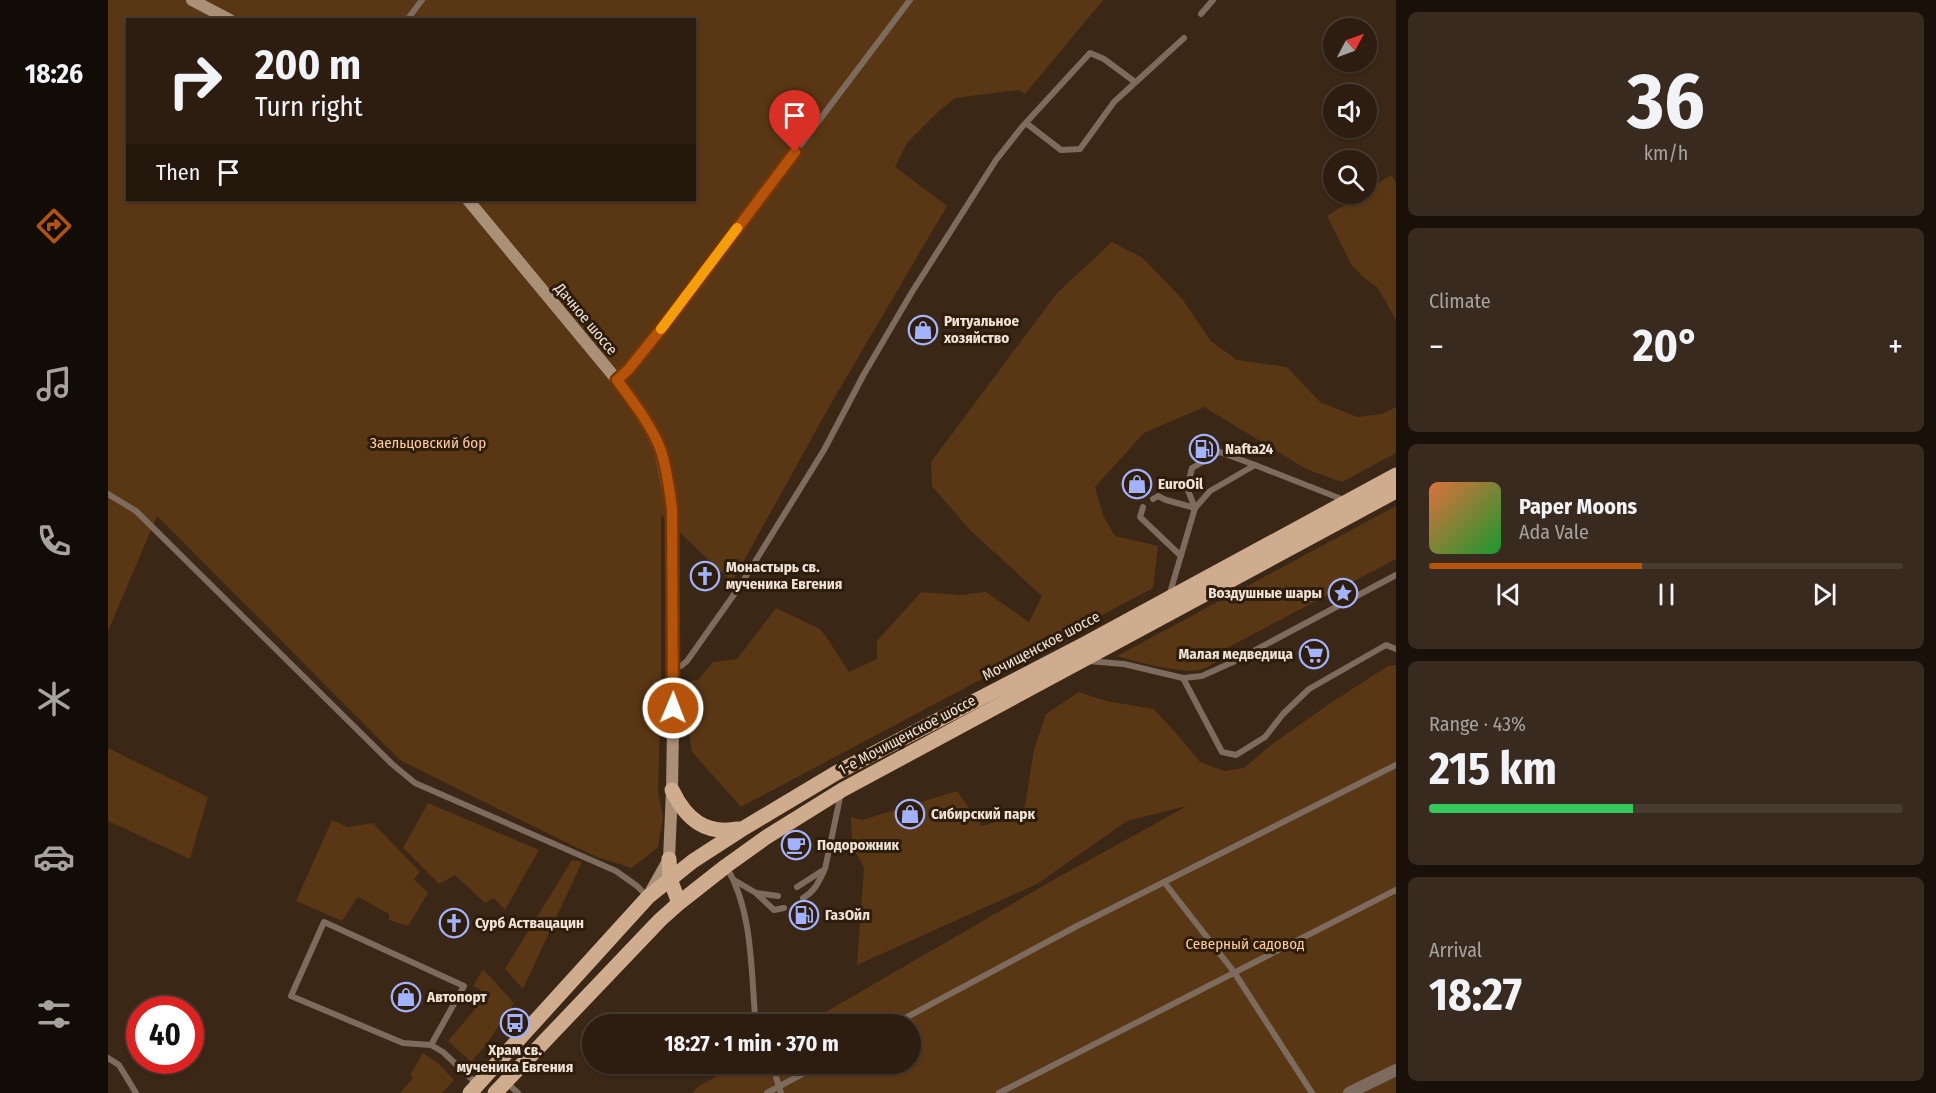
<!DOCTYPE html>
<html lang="en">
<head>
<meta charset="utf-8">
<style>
  body { margin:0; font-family:"Fira Sans Condensed",sans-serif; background:#382a1e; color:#f1f3f6; height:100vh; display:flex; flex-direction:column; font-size:22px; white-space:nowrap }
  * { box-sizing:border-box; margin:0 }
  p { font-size:20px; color:#a6a29f }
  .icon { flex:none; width:33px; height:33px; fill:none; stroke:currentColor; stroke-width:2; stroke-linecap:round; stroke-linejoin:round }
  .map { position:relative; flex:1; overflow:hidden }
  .details { display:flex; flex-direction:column; gap:12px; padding:12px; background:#181009; width:540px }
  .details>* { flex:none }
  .guide { position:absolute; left:18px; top:18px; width:570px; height:183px; border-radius:0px; box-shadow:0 2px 4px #0004,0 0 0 2px #483b30; background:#2c1d10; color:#f1f3f6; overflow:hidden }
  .needle { width:39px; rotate:49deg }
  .buttons { position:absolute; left:1215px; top:18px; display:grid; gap:12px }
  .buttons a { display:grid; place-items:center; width:54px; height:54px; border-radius:50%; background:#2c1d10; box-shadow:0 2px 4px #0004,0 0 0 2px #483b30; font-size:30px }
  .speed { position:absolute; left:18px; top:996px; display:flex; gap:12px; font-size:30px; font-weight:700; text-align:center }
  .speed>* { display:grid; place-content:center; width:78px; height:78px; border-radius:50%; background:#2c1d10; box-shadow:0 2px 4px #0004,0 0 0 2px #483b30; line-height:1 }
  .speed .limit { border:9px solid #d22; background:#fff; color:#111 }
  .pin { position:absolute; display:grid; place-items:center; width:51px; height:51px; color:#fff; margin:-62px -26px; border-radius:50% 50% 50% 0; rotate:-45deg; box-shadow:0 0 6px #0007 }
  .pin .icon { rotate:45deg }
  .me { position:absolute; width:66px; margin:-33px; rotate:1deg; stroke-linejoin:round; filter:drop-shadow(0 0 4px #0008) }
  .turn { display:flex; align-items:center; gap:21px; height:126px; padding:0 30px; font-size:27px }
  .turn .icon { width:78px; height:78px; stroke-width:2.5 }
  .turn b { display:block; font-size:42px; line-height:51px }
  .then { display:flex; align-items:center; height:57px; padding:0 30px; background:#0003; gap:12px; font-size:22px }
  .big { font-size:45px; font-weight:700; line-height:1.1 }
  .details .widget { flex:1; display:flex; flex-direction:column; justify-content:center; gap:9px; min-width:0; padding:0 21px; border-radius:9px; background:#382a1e }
  .details .dial { align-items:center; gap:0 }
  .dial b { font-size:78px; line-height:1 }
  .song { display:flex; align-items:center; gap:18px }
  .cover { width:72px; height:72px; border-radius:9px; background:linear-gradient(135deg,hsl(20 70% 55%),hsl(130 70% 35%)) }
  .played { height:6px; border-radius:3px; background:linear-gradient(90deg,#b45309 45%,#483b30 45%) }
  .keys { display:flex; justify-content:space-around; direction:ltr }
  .heat { display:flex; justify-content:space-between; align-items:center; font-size:33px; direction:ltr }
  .charge { height:9px; border-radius:4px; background:linear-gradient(90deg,#34c759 43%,#483b30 0) }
  .trip { position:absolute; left:474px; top:1014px; width:339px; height:60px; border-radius:30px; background:#2c1d10; box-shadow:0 2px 4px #0004,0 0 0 2px #483b30; font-weight:700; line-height:60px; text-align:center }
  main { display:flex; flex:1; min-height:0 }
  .tabs { display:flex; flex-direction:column; width:108px; justify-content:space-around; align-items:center; background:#120c06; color:#a6a29f }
  .tabs .icon { width:42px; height:42px }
  .tabs .on { color:#b45309 }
  .tabs b { font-size:27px; color:#f1f3f6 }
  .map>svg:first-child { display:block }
</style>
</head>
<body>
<main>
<nav class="tabs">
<b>18:26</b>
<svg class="icon on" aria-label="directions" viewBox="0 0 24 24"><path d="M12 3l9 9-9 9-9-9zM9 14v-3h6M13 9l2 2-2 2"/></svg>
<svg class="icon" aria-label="music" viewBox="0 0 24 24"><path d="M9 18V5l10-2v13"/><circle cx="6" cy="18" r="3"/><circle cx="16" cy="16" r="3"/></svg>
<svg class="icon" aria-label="phone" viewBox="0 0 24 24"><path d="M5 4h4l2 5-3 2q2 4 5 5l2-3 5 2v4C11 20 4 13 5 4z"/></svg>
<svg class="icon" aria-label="climate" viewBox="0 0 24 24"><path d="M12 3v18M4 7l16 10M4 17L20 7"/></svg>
<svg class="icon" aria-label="car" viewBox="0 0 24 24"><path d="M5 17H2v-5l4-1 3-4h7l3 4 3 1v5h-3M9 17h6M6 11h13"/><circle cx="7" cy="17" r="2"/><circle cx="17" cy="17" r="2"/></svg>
<svg class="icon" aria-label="filters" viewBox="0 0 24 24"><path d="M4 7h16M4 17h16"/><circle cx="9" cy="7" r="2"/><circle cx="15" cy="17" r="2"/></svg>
</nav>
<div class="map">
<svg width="1288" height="1093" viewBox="0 0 1288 1093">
  <rect width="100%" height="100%" fill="#3a2715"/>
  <g fill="#593715" fill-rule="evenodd">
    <path d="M0,0H995L917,94L910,90L847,98L832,110L799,143L787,167L839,206L721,407L624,582L553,515V680L550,791L555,817L550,847L524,868L489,857L451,839L292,760L49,516L0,631ZM20,20H586V200H20Z"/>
    <polygon points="1283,175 1288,183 1288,320 1270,288 1254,276 1243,264 1219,216 1254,194 1258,194 1259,191"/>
    <polygon points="1004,242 1035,258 1075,300 1103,341 1129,360 1179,367 1212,402 1249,417 1274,414 1288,407 1288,453 1234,482 1198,469 1096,407 1036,433 987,487 995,515 1007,536 1050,546 1045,588 633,807 584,752 574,682 590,680 605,662 629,659 668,608 710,628 717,635 741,672 769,659 769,641 813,592 851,595 878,592 921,622 934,596 862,530 824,486 823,462 949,293"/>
    <path d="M1288,506V559L1117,649L1119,652C1112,660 1101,668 1090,670C1075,674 1025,661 1009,656Z"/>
    <polygon points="1288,665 1288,1093 585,1093 588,1088 630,1064 802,1064 802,1024 697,1024 947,879 1079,806 1019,821 929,884 749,965 756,868 744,845 743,817 754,820 849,791 874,826 908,816 917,806 926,749 938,714 971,692 998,701 1046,709 1075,741 1092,762 1116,771 1136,768 1163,745 1221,704 1280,666"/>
    <polygon points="0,748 100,797 82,859 0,821"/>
    <polygon points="320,803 431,850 397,910 386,898 377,903 347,875 331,884 295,848"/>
    <polygon points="224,820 240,827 265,823 312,872 306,879 320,893 300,926 281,920 281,914 250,897 234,921 188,901"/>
    <polygon points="464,860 474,862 415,989 397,969"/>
    <polygon points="375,969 406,1003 378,1045 363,1062 340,1041 380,994 365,986"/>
    <polygon points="315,1053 330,1063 346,1080 334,1093 292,1093 305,1078 302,1075"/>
  </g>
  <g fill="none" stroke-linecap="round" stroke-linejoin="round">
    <g stroke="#7d6c5d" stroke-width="6">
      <polyline points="1093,14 1105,0"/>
      <polyline points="299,20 314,0"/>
      <polyline points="918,123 953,150 972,149 1006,102 1076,38"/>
      <polyline points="509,380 520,370 558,323 802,0"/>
      <polyline points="1105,455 1112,452 1147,465"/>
      <polyline points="0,494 28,511 284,764 307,783 508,871 529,886 540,897"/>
      <polyline points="1045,499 1050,496 1058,500 1087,508"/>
      <polyline points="1035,507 1032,517 1073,556"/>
      <polyline points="1087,508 1079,488 1084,468 1093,463"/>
      <polyline points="1061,596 1087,508 1102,491 1147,465 1236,500"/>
      <polyline points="980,661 1016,664 1075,678 1094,676 1125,662 1288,575"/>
      <polyline points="566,666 573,666 579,661 632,586 716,450 756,374 804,292 888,160 914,127 982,53 996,59 1027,82"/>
      <polyline points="1075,678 1114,752 1128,755 1157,737 1175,714 1201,689 1278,645 1288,649"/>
      <path d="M619,868C644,910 643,967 647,1015L650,1024"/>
      <polyline points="626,880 648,893 670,896"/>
      <polyline points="1056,882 1126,972 1204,1093"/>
      <polyline points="689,887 717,869 733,793"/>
      <polyline points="648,893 666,910 676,908"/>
      <path d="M695,898C707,891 710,883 716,871"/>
      <polyline points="786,1024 969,926 1288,765"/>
      <polyline points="323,1045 356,986 216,922 183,996 295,1043 323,1045 335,1052 369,1084"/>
      <polyline points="0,1058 11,1065 28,1093"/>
      <polyline points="664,1064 673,1093"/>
      <polyline points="398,1082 410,1093"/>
      <polyline points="659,1093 713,1064"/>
      <polyline points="891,1093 1288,890"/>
    </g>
    <polyline stroke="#7d6c5d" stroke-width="12" points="1241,1093 1288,1070"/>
    <g stroke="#ab9078" stroke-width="12">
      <polyline points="84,0 122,20"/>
      <polyline points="360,200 509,380 532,411 552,449 564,509 566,666 564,790 561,859 542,893"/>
    </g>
    <g stroke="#cfac8d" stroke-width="15">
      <path d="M564,790C578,819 597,835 630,829"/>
      <polyline points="561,859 562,879 571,903"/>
      <polyline points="362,1093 540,897 585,861 636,828 728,773 975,645 1288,475"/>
      <polyline points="387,1093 552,920 571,903 618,866 657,838 734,790 1288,491"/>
    </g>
  </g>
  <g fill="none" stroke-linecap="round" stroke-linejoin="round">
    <g stroke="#753606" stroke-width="15">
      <path id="route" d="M565,708L564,509C561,489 559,467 552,448C542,423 525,402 509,380L520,370L558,323L687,152"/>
    </g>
    <use href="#route" stroke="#b45309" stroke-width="10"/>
    <polyline stroke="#f59e0b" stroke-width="10" points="553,329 629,228"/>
  </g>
  <defs>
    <g id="shop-ring" transform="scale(1.5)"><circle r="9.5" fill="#2f1d0c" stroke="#a3b2fd" stroke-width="1.5"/><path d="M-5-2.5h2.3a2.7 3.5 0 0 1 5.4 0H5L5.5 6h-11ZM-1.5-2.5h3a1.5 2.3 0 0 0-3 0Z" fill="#a3b2fd"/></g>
    <g id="fuel-ring" transform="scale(1.5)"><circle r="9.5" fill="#2f1d0c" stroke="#a3b2fd" stroke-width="1.5"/><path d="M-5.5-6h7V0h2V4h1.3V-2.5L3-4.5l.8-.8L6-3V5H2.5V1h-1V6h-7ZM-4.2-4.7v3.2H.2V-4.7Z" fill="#a3b2fd"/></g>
    <g id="church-ring" transform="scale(1.5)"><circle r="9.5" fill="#2f1d0c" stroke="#a3b2fd" stroke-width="1.5"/><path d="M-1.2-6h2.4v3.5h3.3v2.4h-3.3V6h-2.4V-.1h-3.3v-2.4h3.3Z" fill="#a3b2fd"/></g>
    <g id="sight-ring" transform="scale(1.5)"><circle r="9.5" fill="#2f1d0c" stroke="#a3b2fd" stroke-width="1.5"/><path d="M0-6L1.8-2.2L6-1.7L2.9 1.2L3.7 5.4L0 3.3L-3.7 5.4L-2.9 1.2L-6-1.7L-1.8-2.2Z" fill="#a3b2fd"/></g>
    <g id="supermarket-ring" transform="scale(1.5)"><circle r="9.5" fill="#2f1d0c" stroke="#a3b2fd" stroke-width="1.5"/><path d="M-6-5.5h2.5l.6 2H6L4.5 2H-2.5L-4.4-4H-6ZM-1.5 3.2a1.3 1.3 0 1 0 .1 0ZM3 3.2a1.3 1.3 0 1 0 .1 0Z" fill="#a3b2fd"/></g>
    <g id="cafe-ring" transform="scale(1.5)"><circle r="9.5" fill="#2f1d0c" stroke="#a3b2fd" stroke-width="1.5"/><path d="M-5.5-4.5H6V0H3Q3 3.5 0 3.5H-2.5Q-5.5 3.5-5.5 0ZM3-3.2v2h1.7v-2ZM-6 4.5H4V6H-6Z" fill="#a3b2fd"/></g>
    <g id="bus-ring" transform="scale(1.5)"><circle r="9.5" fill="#2f1d0c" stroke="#a3b2fd" stroke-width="1.5"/><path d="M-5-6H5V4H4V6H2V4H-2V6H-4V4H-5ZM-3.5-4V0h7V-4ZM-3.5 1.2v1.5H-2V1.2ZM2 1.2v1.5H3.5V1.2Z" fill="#a3b2fd"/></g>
  </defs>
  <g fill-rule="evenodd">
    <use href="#shop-ring" x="815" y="330"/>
    <use href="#fuel-ring" x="1096" y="449"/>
    <use href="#shop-ring" x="1029" y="484"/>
    <use href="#church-ring" x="597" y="576"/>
    <use href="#sight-ring" x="1235" y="593"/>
    <use href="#supermarket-ring" x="1206" y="654"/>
    <use href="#shop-ring" x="802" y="814"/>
    <use href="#cafe-ring" x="688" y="845"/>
    <use href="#fuel-ring" x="696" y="915"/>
    <use href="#church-ring" x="346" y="923"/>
    <use href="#shop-ring" x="298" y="997"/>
    <use href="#bus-ring" x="407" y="1023"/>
  </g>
  <g text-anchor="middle" stroke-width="6" stroke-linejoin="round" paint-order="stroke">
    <g font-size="15" fill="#efe3d8" stroke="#2f1d0c">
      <text transform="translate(478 319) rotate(50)" y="5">Дачное шоссе</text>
      <text transform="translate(933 646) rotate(-28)" y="5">Мочищенское шоссе</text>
      <text transform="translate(799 735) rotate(-28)" y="5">1-е Мочищенское шоссе</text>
    </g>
    <g font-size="15" font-weight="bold" fill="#efe3d8" stroke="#2f1d0c" text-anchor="start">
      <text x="836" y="326">Ритуальное<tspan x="836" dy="17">хозяйство</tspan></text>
      <text x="1117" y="454">Nafta24</text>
      <text x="1050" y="489">EuroOil</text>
      <text x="618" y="572">Монастырь св.<tspan x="618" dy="17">мученика Евгения</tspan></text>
      <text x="1214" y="598" text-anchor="end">Воздушные шары</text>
      <text x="1185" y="659" text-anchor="end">Малая медведица</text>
      <text x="823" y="819">Сибирский парк</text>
      <text x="709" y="850">Подорожник</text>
      <text x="717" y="920">ГазОйл</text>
      <text x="367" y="928">Сурб Аствацацин</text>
      <text x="319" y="1002">Автопорт</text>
      <text x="407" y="1055" text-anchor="middle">Храм св.<tspan x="407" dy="17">мученика Евгения</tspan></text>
    </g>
    <g font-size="15" fill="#fecda1" stroke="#2f1d0c">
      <text x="320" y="448">Заельцовский бор</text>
      <text x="1137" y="949">Северный садовод</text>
    </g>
  </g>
</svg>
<div class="buttons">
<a><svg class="needle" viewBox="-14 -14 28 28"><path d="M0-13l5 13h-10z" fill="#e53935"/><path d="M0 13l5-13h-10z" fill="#a6a29f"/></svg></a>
<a><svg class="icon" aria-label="sound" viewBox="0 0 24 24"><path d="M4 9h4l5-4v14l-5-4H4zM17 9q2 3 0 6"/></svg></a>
<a><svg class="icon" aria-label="search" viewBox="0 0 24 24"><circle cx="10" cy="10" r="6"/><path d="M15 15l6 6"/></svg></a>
</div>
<div class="speed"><div class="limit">40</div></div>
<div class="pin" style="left:687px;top:152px;background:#d93025"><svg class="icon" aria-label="arrive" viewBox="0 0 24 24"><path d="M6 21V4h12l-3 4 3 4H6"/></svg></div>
<svg class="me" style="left:565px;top:708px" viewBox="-20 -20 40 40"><circle r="17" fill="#b45309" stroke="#fff" stroke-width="3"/><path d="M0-11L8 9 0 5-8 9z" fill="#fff"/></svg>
<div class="trip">18:27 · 1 min · 370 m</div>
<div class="guide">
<div class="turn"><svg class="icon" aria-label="right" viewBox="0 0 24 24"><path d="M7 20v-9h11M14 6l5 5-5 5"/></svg><div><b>200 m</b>Turn right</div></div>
<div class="then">Then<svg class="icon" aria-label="arrive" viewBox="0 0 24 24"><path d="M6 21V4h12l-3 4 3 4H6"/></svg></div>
</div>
</div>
<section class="details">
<div class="widget dial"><b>36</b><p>km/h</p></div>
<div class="widget"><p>Climate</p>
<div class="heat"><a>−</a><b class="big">20°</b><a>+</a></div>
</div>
<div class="widget">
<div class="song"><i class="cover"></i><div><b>Paper Moons</b><p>Ada Vale</p></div></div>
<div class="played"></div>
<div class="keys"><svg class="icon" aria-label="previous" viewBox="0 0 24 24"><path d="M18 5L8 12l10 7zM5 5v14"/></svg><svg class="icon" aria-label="pause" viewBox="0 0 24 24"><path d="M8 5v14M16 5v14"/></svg><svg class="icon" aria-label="next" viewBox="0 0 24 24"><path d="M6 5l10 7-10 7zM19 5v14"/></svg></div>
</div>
<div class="widget"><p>Range · 43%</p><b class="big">215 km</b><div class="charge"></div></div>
<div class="widget"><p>Arrival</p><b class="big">18:27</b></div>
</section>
</main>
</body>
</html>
